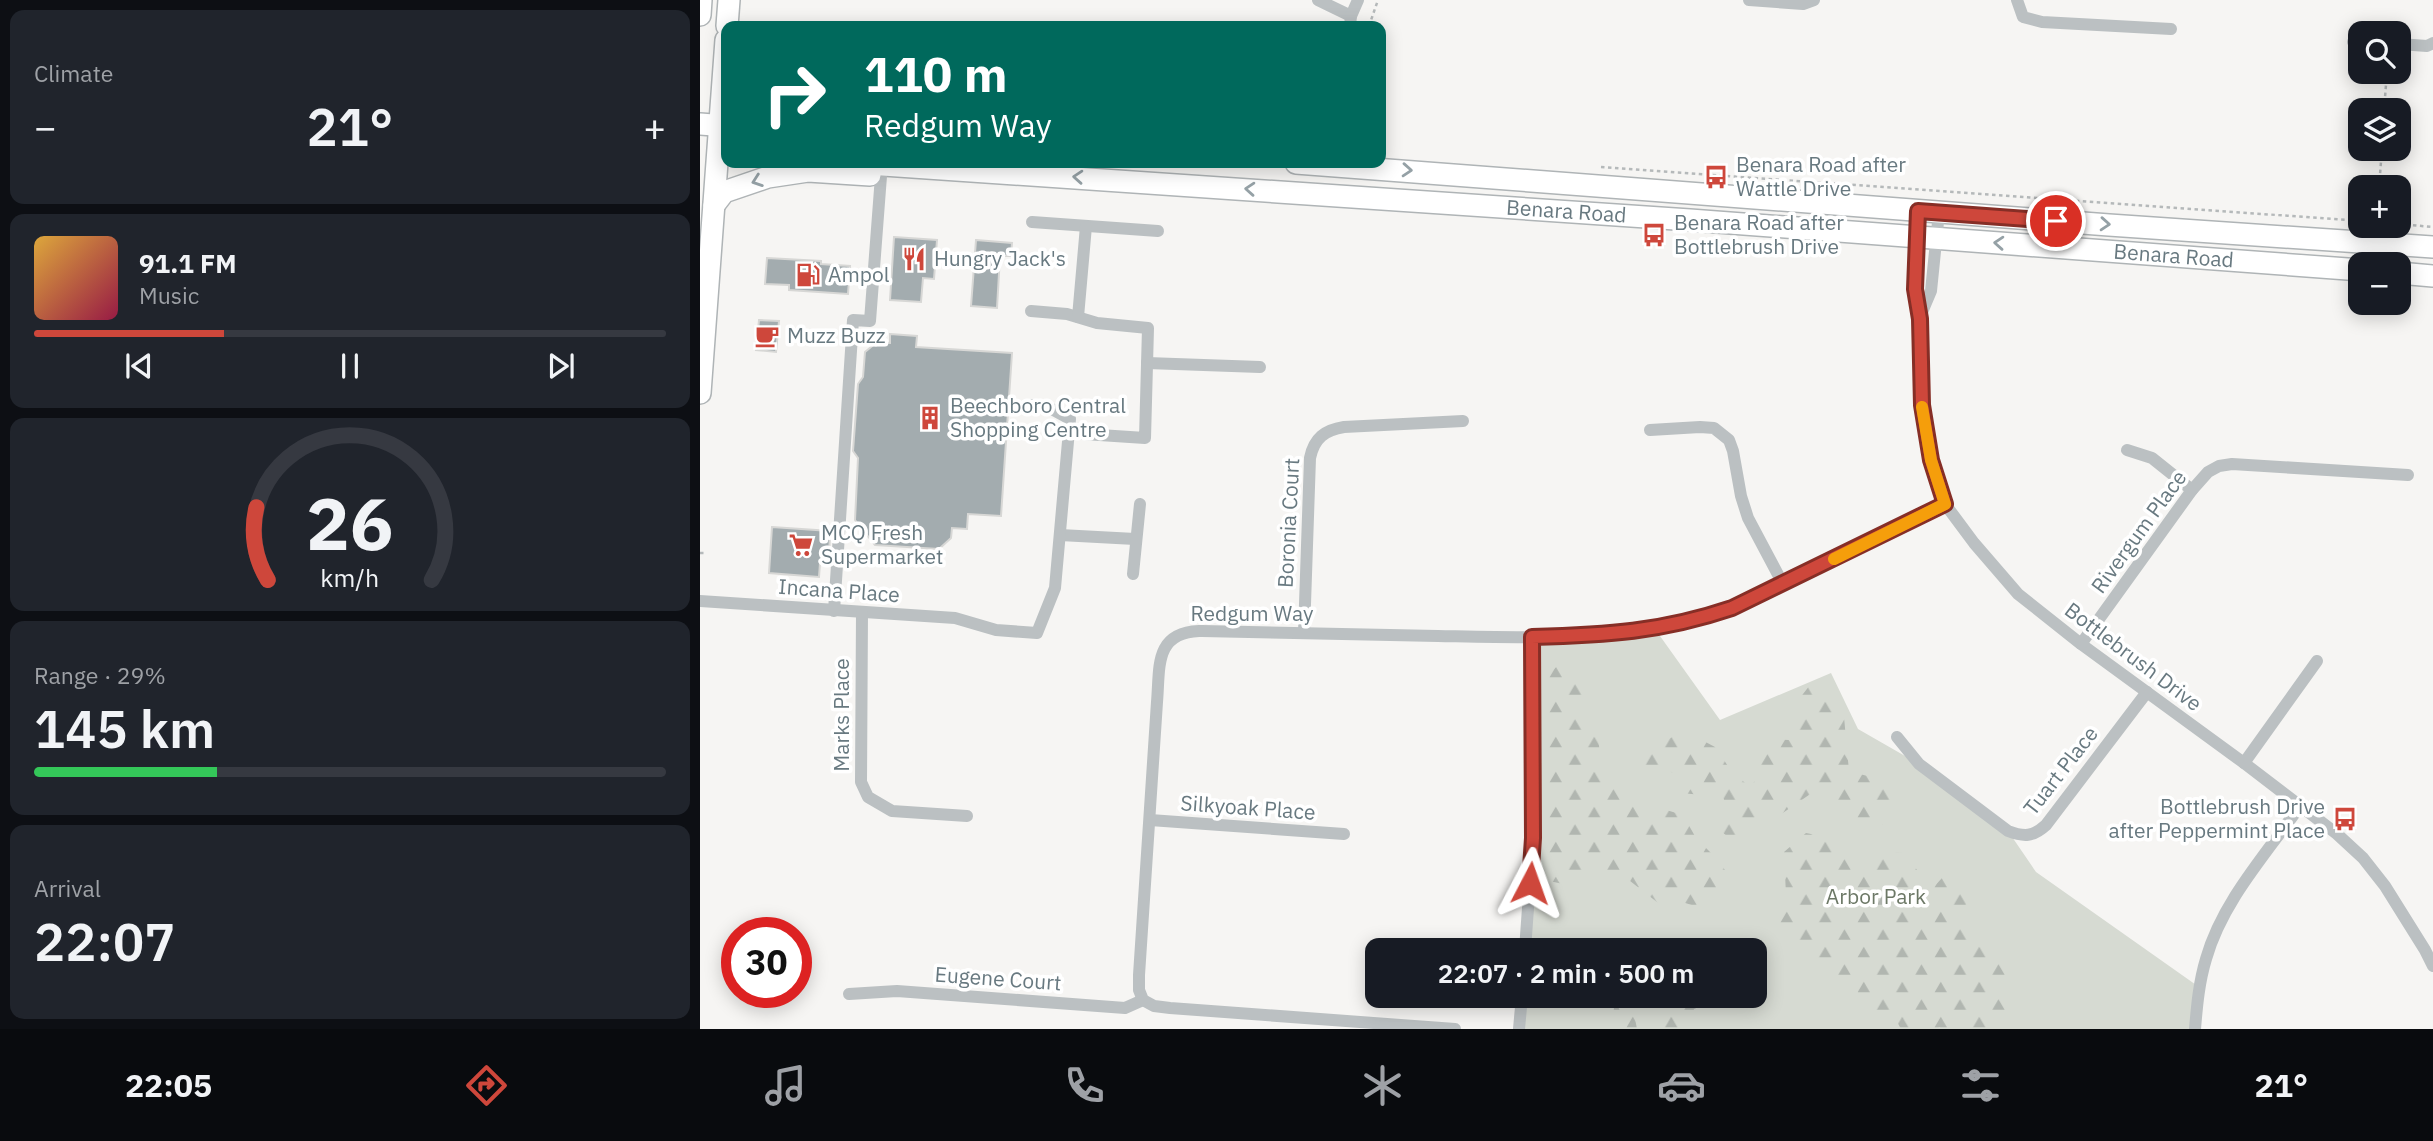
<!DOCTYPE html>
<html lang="en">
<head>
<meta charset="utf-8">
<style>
  body { margin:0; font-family:"IBM Plex Sans",sans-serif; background:#20242c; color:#f1f3f6; height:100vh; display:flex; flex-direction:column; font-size:26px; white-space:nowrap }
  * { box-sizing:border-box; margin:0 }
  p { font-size:23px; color:#9ea1a6 }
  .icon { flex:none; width:38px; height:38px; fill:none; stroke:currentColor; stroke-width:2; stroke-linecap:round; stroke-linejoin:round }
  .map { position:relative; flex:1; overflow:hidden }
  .panel { display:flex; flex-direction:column; gap:10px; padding:10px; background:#0d0f14; width:700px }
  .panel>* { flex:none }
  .guide { position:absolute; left:21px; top:21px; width:665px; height:147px; border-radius:14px; box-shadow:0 4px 18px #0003; background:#00695c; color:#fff; overflow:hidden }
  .buttons { position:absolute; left:1648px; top:21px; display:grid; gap:14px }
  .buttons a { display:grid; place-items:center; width:63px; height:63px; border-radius:14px; background:#171b24; box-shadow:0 4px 18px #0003; font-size:35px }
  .speed { position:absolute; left:21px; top:917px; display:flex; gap:14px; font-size:35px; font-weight:700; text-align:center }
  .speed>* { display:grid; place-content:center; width:91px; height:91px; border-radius:50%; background:#171b24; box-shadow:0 4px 18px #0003; line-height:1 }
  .speed .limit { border:10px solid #d22; background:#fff; color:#111 }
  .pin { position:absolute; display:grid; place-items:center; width:60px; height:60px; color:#fff; margin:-30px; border:4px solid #fff; border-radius:50%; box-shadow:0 2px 7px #0007 }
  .me { position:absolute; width:77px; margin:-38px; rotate:4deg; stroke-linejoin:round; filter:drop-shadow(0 0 5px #0008) }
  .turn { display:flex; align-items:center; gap:24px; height:147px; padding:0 28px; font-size:32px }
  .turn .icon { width:91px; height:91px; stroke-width:2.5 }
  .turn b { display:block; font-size:49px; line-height:60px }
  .big { font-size:52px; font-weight:600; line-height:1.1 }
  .panel .widget { flex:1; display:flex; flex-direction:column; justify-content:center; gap:10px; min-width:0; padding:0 24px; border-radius:14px; background:#20242c }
  .panel .dial { align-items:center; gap:0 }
  .dial svg { height:182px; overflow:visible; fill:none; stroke:#363941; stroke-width:7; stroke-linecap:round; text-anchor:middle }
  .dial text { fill:#f1f3f6; stroke:none }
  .song { display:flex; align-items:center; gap:21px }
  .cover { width:84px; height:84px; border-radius:10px; background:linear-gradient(135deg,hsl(40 70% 55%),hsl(340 70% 35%)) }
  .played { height:7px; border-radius:4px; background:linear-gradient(90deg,#ce473b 30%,#363941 30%) }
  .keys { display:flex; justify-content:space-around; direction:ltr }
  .heat { display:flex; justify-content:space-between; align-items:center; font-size:38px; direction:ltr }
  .charge { height:10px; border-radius:5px; background:linear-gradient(90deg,#34c759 29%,#363941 0) }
  .trip { position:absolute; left:665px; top:938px; width:402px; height:70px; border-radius:14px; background:#171b24; box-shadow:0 4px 18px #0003; font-weight:600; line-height:70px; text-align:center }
  .menu { display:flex; height:112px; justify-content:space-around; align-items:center; background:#090b0e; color:#9ea1a6 }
  .menu .icon { width:49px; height:49px }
  .menu .selected { color:#ce473b }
  .menu b { font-size:32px; color:#f1f3f6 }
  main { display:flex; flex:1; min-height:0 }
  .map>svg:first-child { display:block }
</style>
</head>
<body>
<main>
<section class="panel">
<div class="widget"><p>Climate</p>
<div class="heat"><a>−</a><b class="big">21°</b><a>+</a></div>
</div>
<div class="widget">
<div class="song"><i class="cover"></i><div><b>91.1 FM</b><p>Music</p></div></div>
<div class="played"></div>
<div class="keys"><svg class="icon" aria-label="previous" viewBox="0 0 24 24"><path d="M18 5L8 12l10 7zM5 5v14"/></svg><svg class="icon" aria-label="pause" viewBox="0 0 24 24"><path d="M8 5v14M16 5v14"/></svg><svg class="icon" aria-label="next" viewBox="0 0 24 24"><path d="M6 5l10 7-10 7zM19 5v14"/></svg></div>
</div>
<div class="widget dial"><svg viewBox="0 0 100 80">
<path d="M14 69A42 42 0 1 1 86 69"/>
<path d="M14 69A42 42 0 0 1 9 37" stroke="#ce473b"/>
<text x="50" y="56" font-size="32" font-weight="700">26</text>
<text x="50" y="72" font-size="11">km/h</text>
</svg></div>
<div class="widget"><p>Range · 29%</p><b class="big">145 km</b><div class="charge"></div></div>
<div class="widget"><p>Arrival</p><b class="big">22:07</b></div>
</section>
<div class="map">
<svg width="1733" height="1029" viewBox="0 0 1733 1029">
  <defs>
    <pattern id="forest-firs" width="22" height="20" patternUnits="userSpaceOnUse" patternTransform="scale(1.75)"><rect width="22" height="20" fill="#d6dad2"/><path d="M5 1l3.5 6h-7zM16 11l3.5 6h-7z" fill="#b1b6b0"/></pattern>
  </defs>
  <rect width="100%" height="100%" fill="#f6f5f3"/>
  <polygon fill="#d6dad2" points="955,629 1020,720 1131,673 1158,729 1219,764 1308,831 1336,872 1499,987 1495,1029 819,1029 822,996 1055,996 1055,950 825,950 832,637"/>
  <g fill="url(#forest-firs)">
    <polygon points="861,662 878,670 888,728 898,738 901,761 946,804 983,815 996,838 1018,860 1029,876 1021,894 998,907 979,901 962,906 925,877 882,870 863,884 845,880 850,837 846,772 847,676"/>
    <path d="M1110,685L1128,689L1144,717L1149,771C1172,779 1192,775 1202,801L1189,821L1165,834L1141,818L1140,804L1124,797L1119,788L1061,828L1033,841L1016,827L1028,811L1023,797L981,793L980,783L975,773L943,766L948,752L983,730L1015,747L1032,772L1050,787L1058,777L1066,739L1089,740L1097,722L1096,703Z"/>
    <path d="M1106,833L1131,838L1151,865L1180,852L1203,853L1218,871L1215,892L1198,904L1219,903L1242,878L1263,885C1269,927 1278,945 1310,973L1308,992L1315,1017L1307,1029H1242L1239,1027L1238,1029H1201L1196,1020L1161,1009L1157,989L1131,978L1132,960L1122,964L1107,956L1103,946L1086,940L1075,921L1086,895L1084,852Z"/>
    <polygon points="915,996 931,996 937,1029 912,1029"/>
    <polygon points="970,996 1016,996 1008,1004 994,1009 990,1029 957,1029 957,1014"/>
  </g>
  <g fill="#a3acaf" stroke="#d7d7d5" stroke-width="2">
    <polygon points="194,237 237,240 234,279 223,278 221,302 190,300"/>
    <polygon points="276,240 312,243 311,256 300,256 297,308 271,306"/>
    <polygon points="67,258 121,261 121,264 150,266 148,294 89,290 89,285 65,284"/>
    <polygon points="59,320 79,321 76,352 56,350"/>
    <polygon points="190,334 217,336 216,347 312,353 301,516 268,514 267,529 252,528 251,538 239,549 175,545 155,520 158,458 153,451 158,384 163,377 165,352 177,342 190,343"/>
    <polygon points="72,527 130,531 129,560 120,563 119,577 69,573"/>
  </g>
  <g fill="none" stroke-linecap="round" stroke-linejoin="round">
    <g stroke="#afb4b6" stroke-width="24">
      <g id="major">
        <polyline points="0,15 1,0"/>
        <polyline points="27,26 29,0"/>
        <polyline points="0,124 26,126"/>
        <path id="s1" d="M154,163L990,220L1661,270"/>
        <polyline points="596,163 1409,225 1733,247"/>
        <polyline points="14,205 24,192 68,177 108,171 170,175"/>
        <polyline points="1699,273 1733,276"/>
        <polyline points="0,393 26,40"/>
      </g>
    </g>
    <g stroke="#b5b9ba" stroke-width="2.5" stroke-dasharray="3.5 3.5" stroke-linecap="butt">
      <polyline points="669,26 678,0"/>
      <polyline points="1684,110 1687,72"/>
      <polyline points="901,167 1661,221"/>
      <polyline points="1679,187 1682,149"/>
      <polyline points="1699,224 1733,227"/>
      <polyline points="0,553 7,553"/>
    </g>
    <g stroke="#bbc0c2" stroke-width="12">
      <polyline points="618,0 651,16"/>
      <polyline points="1049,0 1103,4 1114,0"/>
      <polyline points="1317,0 1323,17 1342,22 1471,29"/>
      <polyline points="650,26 651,16 658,0"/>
      <polyline points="1653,42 1661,42"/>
      <polyline points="1699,44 1727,46 1733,43"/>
      <polyline points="1218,210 1215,289 1220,319 1222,405 1231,459 1245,504 1274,543 1318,594 1381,644 1544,763 1637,834 1663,858 1685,886 1725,950 1733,966"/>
      <polyline points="332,222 458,231"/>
      <polyline points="331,311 367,314 397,323 448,328 445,438 369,433"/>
      <polyline points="378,317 386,226"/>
      <polyline points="1220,317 1231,291 1239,212"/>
      <polyline points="447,363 560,367"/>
      <polyline points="950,430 1000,427 1014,428 1029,440 1033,451 1041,496 1048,518 1083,584"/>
      <polyline points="1427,450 1452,458 1492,490"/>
      <polyline points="360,535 435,539"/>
      <polyline points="433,574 440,504"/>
      <polyline points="0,601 255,618 296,630 337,633 355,588 370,419 348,407 331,405"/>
      <polyline points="134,611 153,320 170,321 181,176"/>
      <polyline points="162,613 161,782 168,797 192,811 267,816"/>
      <path d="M604,633L610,458C614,438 625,430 644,427L763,421"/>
      <polyline points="1381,644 1492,490 1508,472 1519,466 1532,464 1708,475"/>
      <path d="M1197,737L1219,764L1308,831C1324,837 1333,837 1346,825L1447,692"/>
      <polyline points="1544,763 1617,661"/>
      <polyline points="450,820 644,834"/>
      <polyline points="825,950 833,838 832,637"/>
      <polyline points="149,994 197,991 425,1008 443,1000"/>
      <path d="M755,1029L470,1008L454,1006L443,1000L439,990V975L457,702C460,667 454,633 499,631C579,632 659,634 738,636C842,638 932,642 1032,608L1245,504"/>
      <polyline points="819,1029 822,996"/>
      <path d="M1495,1029C1497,1005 1499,982 1506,959C1522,902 1566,854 1600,806"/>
    </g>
    <use href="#major" stroke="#fff" stroke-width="21"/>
  </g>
  <defs><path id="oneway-chevron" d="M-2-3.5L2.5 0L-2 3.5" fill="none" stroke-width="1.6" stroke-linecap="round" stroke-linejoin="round" transform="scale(1.75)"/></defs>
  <g stroke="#95a1a6">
    <use href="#oneway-chevron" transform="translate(707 170) rotate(4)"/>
    <use href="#oneway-chevron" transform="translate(378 177) rotate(-176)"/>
    <use href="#oneway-chevron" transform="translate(57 181) rotate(161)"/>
    <use href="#oneway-chevron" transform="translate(550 189) rotate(-176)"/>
    <use href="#oneway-chevron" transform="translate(1405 224) rotate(4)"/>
    <use href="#oneway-chevron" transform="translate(1299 243) rotate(-176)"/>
  </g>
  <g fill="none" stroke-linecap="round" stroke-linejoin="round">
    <g stroke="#862e26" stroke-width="18">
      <path id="route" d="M830,883L833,838L832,637C906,635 961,632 1032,608L1245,504L1231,460L1222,405L1220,319L1215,289L1218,211L1356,221"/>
    </g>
    <use href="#route" stroke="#ce473b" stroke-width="12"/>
    <polyline stroke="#f59e0b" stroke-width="12" points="1134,559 1245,504 1231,460 1222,407"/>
  </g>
  <defs>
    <g id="bus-bare" transform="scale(1.89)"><path d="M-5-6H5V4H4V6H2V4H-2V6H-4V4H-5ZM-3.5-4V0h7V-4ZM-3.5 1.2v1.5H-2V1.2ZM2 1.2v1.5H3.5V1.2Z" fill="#ce473b" stroke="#fff" stroke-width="2.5" paint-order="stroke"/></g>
    <g id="restaurant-bare" transform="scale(1.89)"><path d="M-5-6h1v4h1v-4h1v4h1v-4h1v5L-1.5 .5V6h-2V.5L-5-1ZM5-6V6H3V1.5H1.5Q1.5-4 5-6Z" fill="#ce473b" stroke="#fff" stroke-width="2.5" paint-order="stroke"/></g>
    <g id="fuel-bare" transform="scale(1.89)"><path d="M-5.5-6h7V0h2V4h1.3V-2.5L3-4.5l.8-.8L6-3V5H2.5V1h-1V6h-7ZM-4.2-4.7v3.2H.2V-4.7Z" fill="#ce473b" stroke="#fff" stroke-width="2.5" paint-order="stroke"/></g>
    <g id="cafe-bare" transform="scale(1.89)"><path d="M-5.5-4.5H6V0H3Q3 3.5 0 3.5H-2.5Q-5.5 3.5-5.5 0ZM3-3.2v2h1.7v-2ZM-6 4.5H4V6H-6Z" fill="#ce473b" stroke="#fff" stroke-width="2.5" paint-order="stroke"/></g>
    <g id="building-bare" transform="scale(1.89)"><path d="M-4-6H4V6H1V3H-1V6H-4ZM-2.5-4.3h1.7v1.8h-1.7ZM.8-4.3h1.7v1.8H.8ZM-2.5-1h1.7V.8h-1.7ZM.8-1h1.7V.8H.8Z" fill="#ce473b" stroke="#fff" stroke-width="2.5" paint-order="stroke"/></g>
    <g id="supermarket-bare" transform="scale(1.89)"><path d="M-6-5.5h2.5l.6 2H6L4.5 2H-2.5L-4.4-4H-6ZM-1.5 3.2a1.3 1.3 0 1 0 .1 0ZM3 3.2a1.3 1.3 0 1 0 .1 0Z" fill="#ce473b" stroke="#fff" stroke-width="2.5" paint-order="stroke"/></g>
  </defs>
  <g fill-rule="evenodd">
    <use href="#bus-bare" x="1016" y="177"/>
    <use href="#bus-bare" x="954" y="235"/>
    <use href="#restaurant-bare" x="214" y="259"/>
    <use href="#fuel-bare" x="108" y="275"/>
    <use href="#cafe-bare" x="67" y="336"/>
    <use href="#building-bare" x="230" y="418"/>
    <use href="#supermarket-bare" x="101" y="545"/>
    <use href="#bus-bare" x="1645" y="819"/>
  </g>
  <g text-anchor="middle" stroke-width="7" stroke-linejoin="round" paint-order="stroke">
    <g font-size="21" fill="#687980" stroke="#fff" text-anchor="start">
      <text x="1036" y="172">Benara Road after<tspan x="1036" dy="24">Wattle Drive</tspan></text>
      <text x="974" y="230">Benara Road after<tspan x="974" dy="24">Bottlebrush Drive</tspan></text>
      <text x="234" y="266">Hungry Jack's</text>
      <text x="128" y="282">Ampol</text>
      <text x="87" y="343">Muzz Buzz</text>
      <text x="250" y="413">Beechboro Central<tspan x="250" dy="24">Shopping Centre</tspan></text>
      <text x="121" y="540">MCQ Fresh<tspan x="121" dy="24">Supermarket</tspan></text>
      <text x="1625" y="814" text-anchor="end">Bottlebrush Drive<tspan x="1625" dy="24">after Peppermint Place</tspan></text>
    </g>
    <g font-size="21" fill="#687980" stroke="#fff">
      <text dy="7" stroke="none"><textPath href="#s1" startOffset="714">Benara Road</textPath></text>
      <text dy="7" stroke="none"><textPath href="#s1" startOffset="1323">Benara Road</textPath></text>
      <text transform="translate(589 523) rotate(-87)" y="7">Boronia Court</text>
      <text transform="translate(1439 532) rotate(-54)" y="7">Rivergum Place</text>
      <text transform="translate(139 591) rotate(4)" y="7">Incana Place</text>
      <text x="552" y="621">Redgum Way</text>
      <text transform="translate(1433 657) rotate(37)" y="7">Bottlebrush Drive</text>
      <text transform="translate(142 715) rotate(-90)" y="7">Marks Place</text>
      <text transform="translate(1361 771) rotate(-52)" y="7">Tuart Place</text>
      <text transform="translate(548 808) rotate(4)" y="7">Silkyoak Place</text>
      <text transform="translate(298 979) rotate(4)" y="7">Eugene Court</text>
    </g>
    <g font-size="21" fill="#6c7866" stroke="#fff">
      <text x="1176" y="904">Arbor Park</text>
    </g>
  </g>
</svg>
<div class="buttons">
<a><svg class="icon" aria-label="search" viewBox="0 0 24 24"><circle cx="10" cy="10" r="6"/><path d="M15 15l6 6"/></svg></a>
<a><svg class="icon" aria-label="layers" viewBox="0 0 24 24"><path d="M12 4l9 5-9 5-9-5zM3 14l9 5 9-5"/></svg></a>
<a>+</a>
<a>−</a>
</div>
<div class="speed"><div class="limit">30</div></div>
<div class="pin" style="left:1356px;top:221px;background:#d93025"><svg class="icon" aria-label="arrive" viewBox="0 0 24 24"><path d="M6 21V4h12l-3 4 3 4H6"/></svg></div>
<svg class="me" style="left:830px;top:883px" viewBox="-20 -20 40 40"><path d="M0-17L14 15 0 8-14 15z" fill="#ce473b" stroke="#fff" stroke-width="4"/></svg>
<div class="trip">22:07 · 2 min · 500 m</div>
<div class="guide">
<div class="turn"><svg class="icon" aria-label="right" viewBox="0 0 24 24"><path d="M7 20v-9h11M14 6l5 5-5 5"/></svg><div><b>110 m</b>Redgum Way</div></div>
</div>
</div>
</main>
<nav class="menu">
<b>22:05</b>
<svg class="icon selected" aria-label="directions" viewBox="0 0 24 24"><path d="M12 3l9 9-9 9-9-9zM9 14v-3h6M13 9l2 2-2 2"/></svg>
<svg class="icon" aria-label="music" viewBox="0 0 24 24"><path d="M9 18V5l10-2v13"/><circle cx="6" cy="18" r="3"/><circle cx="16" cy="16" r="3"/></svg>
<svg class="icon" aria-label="phone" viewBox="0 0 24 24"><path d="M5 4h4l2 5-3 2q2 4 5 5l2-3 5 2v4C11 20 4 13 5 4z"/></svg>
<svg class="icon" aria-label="climate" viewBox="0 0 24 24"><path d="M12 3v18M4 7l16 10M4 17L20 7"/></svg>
<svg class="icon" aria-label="car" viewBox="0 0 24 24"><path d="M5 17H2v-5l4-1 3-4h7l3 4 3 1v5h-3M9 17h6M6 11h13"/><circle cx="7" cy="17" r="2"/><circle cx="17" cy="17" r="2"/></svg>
<svg class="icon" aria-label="filters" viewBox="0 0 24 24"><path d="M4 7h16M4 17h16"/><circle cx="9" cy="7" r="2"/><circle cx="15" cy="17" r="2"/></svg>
<b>21°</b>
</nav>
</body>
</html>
